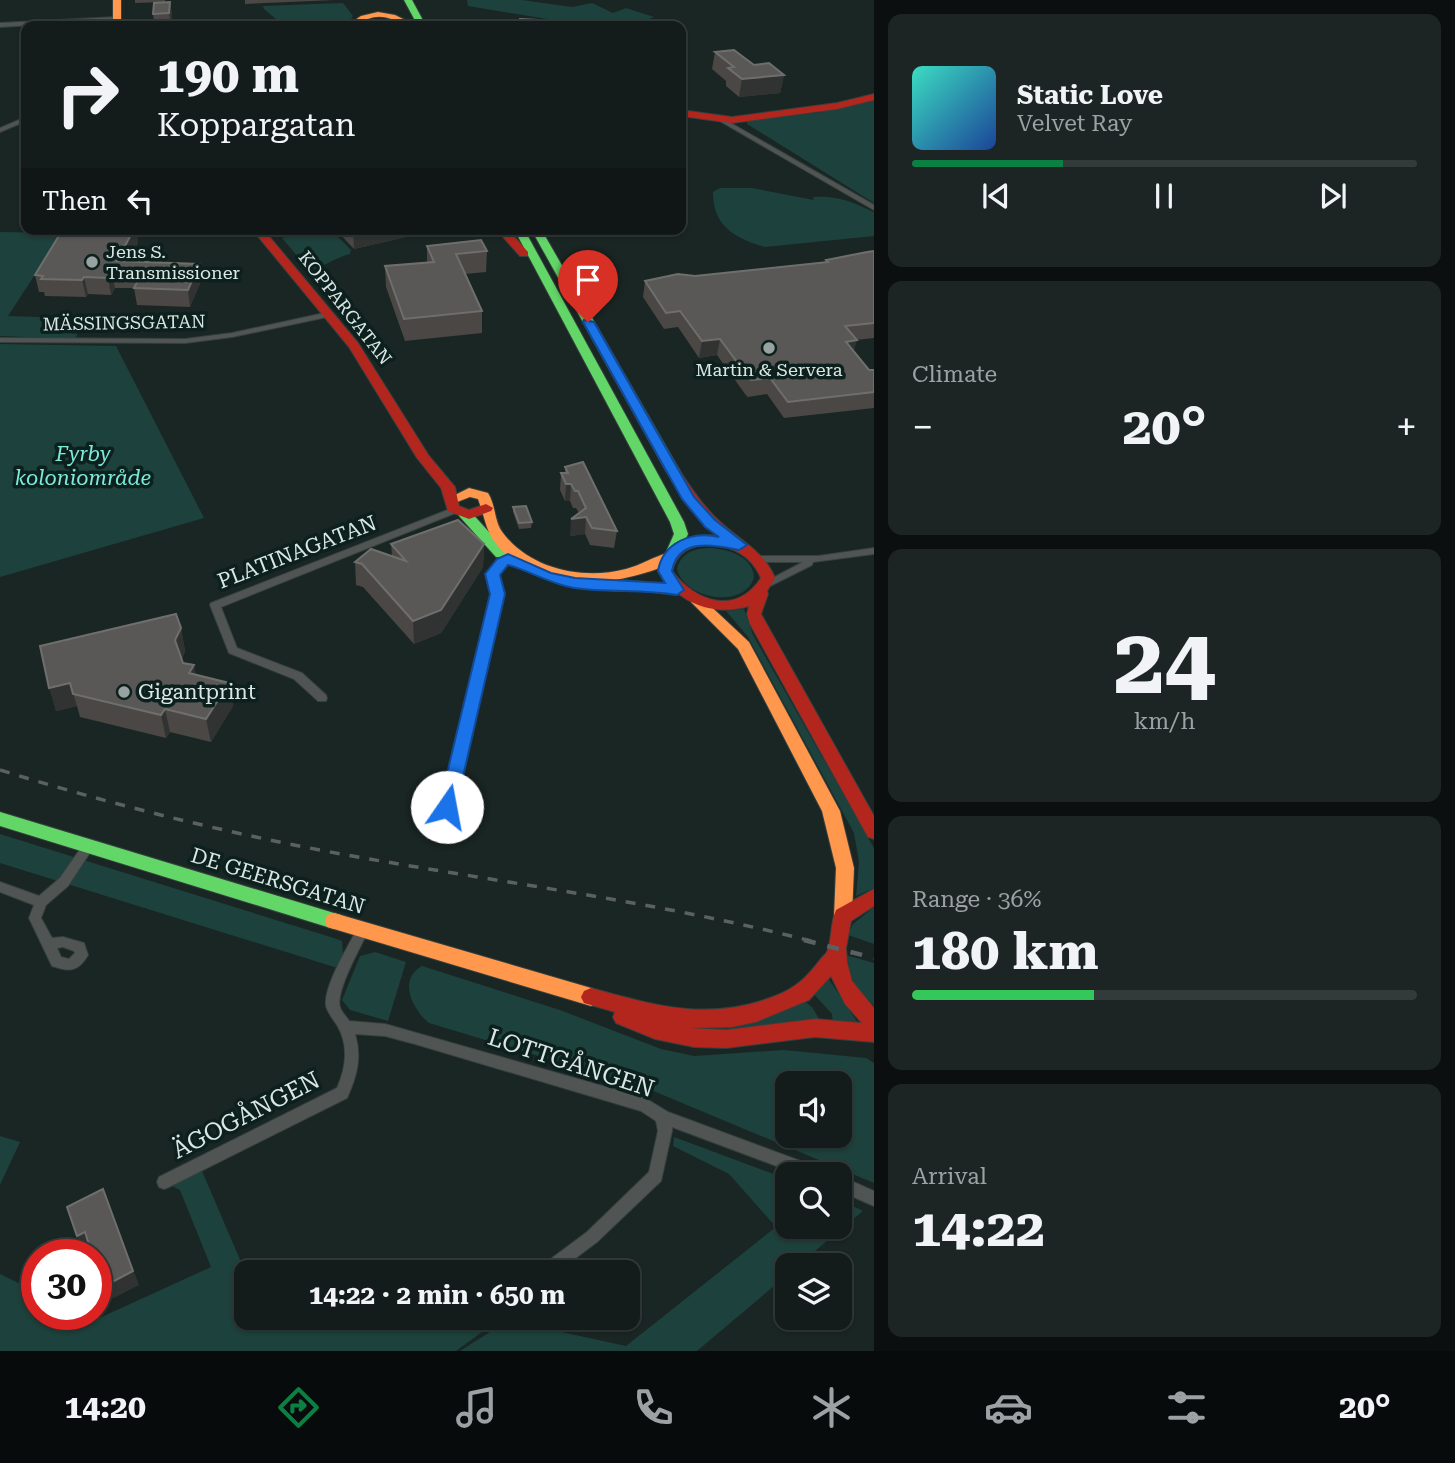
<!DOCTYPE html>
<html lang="en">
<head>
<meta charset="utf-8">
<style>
  body { margin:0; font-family:"Roboto Serif",serif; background:#1d2524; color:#f1f3f6; height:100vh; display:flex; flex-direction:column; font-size:26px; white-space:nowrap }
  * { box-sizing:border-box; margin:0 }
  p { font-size:23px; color:#9da1a3 }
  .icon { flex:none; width:38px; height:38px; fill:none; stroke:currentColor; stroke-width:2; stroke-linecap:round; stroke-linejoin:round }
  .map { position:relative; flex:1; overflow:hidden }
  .side { display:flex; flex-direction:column; gap:14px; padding:14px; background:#0b0f0f; width:581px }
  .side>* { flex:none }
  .top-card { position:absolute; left:21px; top:21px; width:665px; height:214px; border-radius:14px; box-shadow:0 2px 5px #0004,0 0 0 2px #333a3a; background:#141c1b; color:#f1f3f6; overflow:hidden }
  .buttons { position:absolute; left:775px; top:1071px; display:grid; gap:14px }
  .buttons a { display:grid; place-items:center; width:77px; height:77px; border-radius:14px; background:#141c1b; box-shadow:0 2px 5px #0004,0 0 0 2px #333a3a; font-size:35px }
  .speed { position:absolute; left:21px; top:1239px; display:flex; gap:14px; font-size:35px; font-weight:700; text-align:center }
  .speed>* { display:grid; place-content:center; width:91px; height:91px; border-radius:50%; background:#141c1b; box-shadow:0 2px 5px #0004,0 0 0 2px #333a3a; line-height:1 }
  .speed .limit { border:10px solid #d22; background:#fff; color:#111 }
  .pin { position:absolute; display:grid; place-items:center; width:60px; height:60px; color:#fff; margin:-72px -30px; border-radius:50% 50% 50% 0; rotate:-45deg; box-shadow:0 0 7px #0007 }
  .pin .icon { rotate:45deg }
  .me { position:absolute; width:77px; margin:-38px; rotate:12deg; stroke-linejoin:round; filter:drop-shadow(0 0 5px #0008) }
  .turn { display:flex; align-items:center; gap:24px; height:147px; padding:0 21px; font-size:32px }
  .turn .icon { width:91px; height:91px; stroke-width:2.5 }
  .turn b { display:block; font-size:49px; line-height:60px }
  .then { display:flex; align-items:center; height:66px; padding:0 21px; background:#0003; gap:14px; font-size:26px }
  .big { font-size:52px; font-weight:700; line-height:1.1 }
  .side .card { flex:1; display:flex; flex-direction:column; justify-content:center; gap:10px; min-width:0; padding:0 24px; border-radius:14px; background:#1d2524 }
  .side .dial { align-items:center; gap:0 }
  .dial b { font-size:91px; line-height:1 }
  .song { display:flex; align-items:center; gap:21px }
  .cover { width:84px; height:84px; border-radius:10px; background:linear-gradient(135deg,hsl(170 70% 55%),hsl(220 70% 35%)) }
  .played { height:7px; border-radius:4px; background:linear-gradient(90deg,#0b8043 30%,#333a3a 30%) }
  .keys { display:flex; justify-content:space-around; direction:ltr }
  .heat { display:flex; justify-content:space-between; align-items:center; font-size:38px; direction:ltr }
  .charge { height:10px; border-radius:5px; background:linear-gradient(90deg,#34c759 36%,#333a3a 0) }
  .trip { position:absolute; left:234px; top:1260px; width:406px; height:70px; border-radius:14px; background:#141c1b; box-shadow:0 2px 5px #0004,0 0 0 2px #333a3a; font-weight:700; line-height:70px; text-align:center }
  .tabs { display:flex; height:112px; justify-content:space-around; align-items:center; background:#080b0b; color:#9da1a3 }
  .tabs .icon { width:49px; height:49px }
  .tabs .current { color:#0b8043 }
  .tabs b { font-size:32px; color:#f1f3f6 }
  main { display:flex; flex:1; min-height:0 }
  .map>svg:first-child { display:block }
</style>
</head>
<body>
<main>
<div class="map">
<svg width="874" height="1351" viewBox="0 0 874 1351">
  <rect width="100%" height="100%" fill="#1a2624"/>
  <g fill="#1d413c" fill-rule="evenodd">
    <polygon points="467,0 522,0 572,7 592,3 613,13 626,8 654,17 635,25 598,23 589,26 468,6"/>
    <polygon points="343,3 353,16 347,25 277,20 264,9 263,6"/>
    <polygon points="874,98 874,203 747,124 747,116 817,113"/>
    <path d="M720,188H752L814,200L813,197C838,195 852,202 874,212V236L765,247C734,238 713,226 713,192Z"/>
    <path d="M311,229H330L351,250L350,254C334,258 323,268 309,270L282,238Z"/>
    <polygon points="0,232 62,233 8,316 68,318 69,331 77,334 76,339 0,336"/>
    <polygon points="0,344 116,346 204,518 0,577"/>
    <path d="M712,548C731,550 753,557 754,578C743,610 684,599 677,569C681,551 697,548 712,548Z"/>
    <polygon points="744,609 753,635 874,848 874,888 856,896 859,862 854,833 748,637 726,611"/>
    <polygon points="0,834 337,939 342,941 344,970 0,863"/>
    <polygon points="874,907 874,944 848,935 853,924"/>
    <polygon points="375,952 406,962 388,1021 350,1010 342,1000 360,956"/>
    <polygon points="846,955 874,963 874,1006 854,985"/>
    <path d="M422,966L560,1010L661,1049L694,1056L784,1050L866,1058L874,1063V1183L651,1090L429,1023C413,1010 397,980 422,966ZM788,1083H840V1136H788Z"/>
    <polygon points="828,978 860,1026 833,1024 832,1014 813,993"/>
    <polygon points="803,1000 812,1007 821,1022 714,1031 662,1021"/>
    <polygon points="0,1136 20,1142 0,1185"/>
    <polygon points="674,1137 787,1179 788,1227 840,1227 840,1200 863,1211 798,1265 788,1265 787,1275 697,1351 460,1351 512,1318 539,1318 557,1331 626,1346 776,1227 729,1174 673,1146"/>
    <polygon points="199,1164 247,1276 247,1318 479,1318 497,1321 456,1351 0,1351 0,1274 37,1292 37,1314 83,1314 95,1320 211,1267 180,1190 164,1182"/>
  </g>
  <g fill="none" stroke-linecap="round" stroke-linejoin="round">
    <g stroke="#36403e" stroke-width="2">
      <g id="street">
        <polygon points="118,17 116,20 0,27 0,23"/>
        <polygon points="26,117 26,121 0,132 0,128"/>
        <polygon points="718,118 722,118 874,205 874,210 718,120"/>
        <polygon points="329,312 333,314 332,316 232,337 185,343 0,342 0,338 185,339 232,333"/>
        <polygon points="455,507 458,508 460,510 458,512 221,607 237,648 302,673 326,695 327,698 326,701 318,701 294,679 229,653 210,605 211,603"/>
        <polygon points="874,548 874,554 813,562 812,565 768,587 763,584 765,582 803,562 760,562 755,559 760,556 818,556"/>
        <polygon points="515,550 518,551 520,553 498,575 502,594 453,808 451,811 447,813 443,811 441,808 492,594 488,574 512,551"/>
        <path d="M89,840L93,842L95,845L93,848L68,886L46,905L41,918L52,938L63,937L84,943L88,955C78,972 70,972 52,966L29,918L34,905L0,892V882L39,896L60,878L85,842ZM63,947L74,951L75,953L69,959L61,957L57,948Z"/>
        <path d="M363,924L367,925L369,929C362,945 335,991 340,1007C341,1012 347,1017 349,1021L385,1024L645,1098L668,1112L822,1169L824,1174H798L672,1127V1131L661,1181L597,1242L557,1272H537L540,1267L587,1232L649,1172L658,1131L656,1121L641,1111L415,1044L385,1036L355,1034C362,1057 357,1076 347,1098L169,1187L164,1189L159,1187L157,1182L159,1177L337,1088C346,1068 349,1045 337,1025C333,1019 328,1013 326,1006C323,986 350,944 359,925Z"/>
        <polygon points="840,1176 874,1191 874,1206 840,1191"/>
      </g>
    </g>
    <g stroke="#36403e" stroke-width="2">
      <g id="fast">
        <polygon points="404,0 412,0 426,26 418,26"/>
        <polygon points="514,229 524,229 684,522 688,534 679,553 674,555 667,550 674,534 670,522"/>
        <polygon points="531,229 541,229 680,471 678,474 673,475 666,471"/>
        <polygon points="465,510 470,511 506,551 508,554 506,557 496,557 460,517 458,514 460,511"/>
        <polygon points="0,812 334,913 341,915 343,921 341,927 334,929 0,826"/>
      </g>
    </g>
    <g stroke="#36403e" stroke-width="2">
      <g id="slow">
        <rect x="113" y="0" width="8" height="26"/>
        <path d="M378,12L395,15L411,23L407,25C394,20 382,13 368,19C359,22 355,26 346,26L361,16Z"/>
        <path d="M469,488L488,493C496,505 494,522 503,533C531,570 584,580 626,569C641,565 653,557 667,553L674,558C666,567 652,571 641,574C597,587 543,586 507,555C485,536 487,523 478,499L470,497L452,504L445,500Z"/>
        <polygon points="622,580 677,585 684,590 677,595 617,588 615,585"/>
        <polygon points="698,597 703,599 749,642 840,811 854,868 852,916 850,922 843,924 836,922 834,916 836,868 822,811 738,649 691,602"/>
        <polygon points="334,913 591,988 598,991 601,997 598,1003 591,1006 334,929 327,927 325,921 327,915"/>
      </g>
    </g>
    <g stroke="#36403e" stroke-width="2">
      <g id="jam">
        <polygon points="874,94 874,100 837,109 732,123 681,116 681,110 732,117 837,103"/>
        <polygon points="252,229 263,229 358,343 429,456 455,487 459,506 469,510 486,504 493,508 491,511 469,519 448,511 441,488 417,458 349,347"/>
        <polygon points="496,229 507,229 528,252 528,256 520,256"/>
        <path d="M673,467L678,468C690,487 702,505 718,520C739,540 764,551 775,578L767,591L768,594L761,614L874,816V839L868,837L750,624L747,614L749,606C712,617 679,603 658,571C664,543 692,532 719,536C698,517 681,495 666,471ZM709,543C733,547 751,555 761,578C736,616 696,602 672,571C677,551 691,546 709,543Z"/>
        <path d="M874,889V906L851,921L846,948L847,962L852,981L874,1008V1042L815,1037L726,1048L694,1047L655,1039L616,1023L613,1017L615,1012L584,1003L581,997L584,991L591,988C656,1006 709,1022 775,996C796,988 806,978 820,960C822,957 825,955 827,952C832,941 830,924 836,910ZM831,976L845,1004L862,1023L815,1019L726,1030L690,1028L732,1027L756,1022L809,1000Z"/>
      </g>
    </g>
    <use href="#street" fill="#505554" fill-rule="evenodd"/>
    <use href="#fast" fill="#63d668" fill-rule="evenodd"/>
    <use href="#slow" fill="#ff974d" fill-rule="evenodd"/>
    <use href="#jam" fill="#b3261e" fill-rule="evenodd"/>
    <path stroke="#5b6060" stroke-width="3.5" stroke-dasharray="10 10" stroke-linecap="butt" d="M0,770C107,803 214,830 325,851C487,881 651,900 811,941"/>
    <polyline stroke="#5b6060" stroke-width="4.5" stroke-dasharray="12 12" stroke-linecap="butt" points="804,940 874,958"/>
  </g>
  <g fill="#4a4745">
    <polygon points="135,0 165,0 165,2 135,3"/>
    <polygon points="245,0 335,0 245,4"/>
    <polygon points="170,2 172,15 171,26 155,26 153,14"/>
    <polygon points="715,52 784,75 780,93 739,97 726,86 726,81 712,69"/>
    <polygon points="26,201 26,226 25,226 21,209"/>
    <polygon points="339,229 436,229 436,230 354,249 339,233"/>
    <polygon points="136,230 138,242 129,262 199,264 201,281 190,307 137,305 134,288 115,288 111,295 88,294 86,297 45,296 44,292 39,292 35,275"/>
    <polygon points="427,246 487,251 486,272 465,274 482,311 482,333 405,341 386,287 385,266 427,262"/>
    <polygon points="874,251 874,338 856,340 854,351 869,370 874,370 874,408 784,418 767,394 748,397 745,394 717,355 699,358 678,327 664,329 643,297 645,281 826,262 826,260"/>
    <polygon points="565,467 617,531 614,548 590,545 585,534 570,536 579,513 576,508 573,508 570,501 565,501 560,490 561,473 565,473"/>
    <polygon points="513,507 532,522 531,528 519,529 513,512"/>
    <polygon points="391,544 484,544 483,567 441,633 414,644 363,587 356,585 355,562 392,556"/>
    <polygon points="181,628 185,651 182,659 183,663 195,675 229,683 233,706 211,742 170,732 166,738 80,717 77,706 56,711 40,646"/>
  </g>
  <g fill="#303331">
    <polygon points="170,2 172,15 171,26 169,13"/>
    <polygon points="784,75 780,93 739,97 742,79"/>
    <polygon points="128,229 136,229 138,242 124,271 117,261"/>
    <polygon points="353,229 436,229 436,230 354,249"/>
    <polygon points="199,264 201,281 190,307 188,290"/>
    <polygon points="111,271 115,288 111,295 108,278"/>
    <polygon points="84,277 88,294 86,297 82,280"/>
    <polygon points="720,339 717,355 699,358 702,341"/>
    <polygon points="857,340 852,357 846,342"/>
    <polygon points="566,484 571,484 570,501 565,501"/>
    <polygon points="586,517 585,534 570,536 571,519"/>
    <polygon points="484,544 483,567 441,633 414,644 413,621"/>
    <polygon points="181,628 185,651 180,663 175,640"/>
    <polygon points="194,665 198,688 189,673"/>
    <polygon points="70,683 77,706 56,711 49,688"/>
    <polygon points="229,683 233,706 211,742 206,719"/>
    <polygon points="165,709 170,732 166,738 161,715"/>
    <polygon points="103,1189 139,1285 104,1303 97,1290"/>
    <polygon points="85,1232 92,1246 84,1250 77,1236"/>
  </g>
  <g fill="#5a5856" stroke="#6e6f6d" stroke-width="2">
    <polygon points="170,2 169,13 153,14 154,3"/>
    <polygon points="520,19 576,22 575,26 518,26"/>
    <polygon points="734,50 754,65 769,63 784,75 742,79 728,68 734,67 715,52"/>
    <polygon points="26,201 26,210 21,209"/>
    <polygon points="63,229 134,229 117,261 199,264 188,290 134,288 142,272 111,271 108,278 84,277 82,280 41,279 43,276 35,275"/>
    <polygon points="481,240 487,251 456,254 482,311 404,319 385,266 434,262 427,246"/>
    <polygon points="874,251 874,323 845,326 857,340 846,342 869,370 874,370 874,392 788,402 770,378 751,380 748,377 720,339 702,341 680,311 666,313 645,281 678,274 695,276 828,262 826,260 867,252"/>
    <polygon points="583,462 617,531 592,528 586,517 571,519 586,508 578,491 575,491 571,484 566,484 561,473 568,473 565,467"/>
    <polygon points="526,506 532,522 519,523 513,507"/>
    <polygon points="458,520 484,544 441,610 413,621 362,564 355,562 371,549 406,561 391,544"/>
    <polygon points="176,614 181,628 175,640 183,663 194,665 189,673 229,683 206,719 165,709 161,715 73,694 70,683 49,688 40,646"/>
    <polygon points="103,1189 133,1271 97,1290 96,1255 92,1255 85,1232 77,1236 67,1207"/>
  </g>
  <path fill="#1a73e8" stroke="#114b97" stroke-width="2" d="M584,320L594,322L694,497L715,520L747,545L739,550C714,545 678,537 672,571L684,590L677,595C642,589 608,593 574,588C550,584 530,571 508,565L500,575L505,594L456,807L447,814L439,807L490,594L485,574L497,559L508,554L551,573L575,578L665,583L658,571C663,542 692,531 719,537L705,527L682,499L583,322Z"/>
  <g fill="#97a3a1" stroke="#0c201d" stroke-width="2.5">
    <circle cx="92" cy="262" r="7"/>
    <circle cx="769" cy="348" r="7"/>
    <circle cx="124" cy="692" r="7"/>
  </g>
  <g text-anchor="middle" stroke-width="7" stroke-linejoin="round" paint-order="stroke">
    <g font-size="18" fill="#dbe7e5" stroke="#0c201d" text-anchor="start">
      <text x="106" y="258">Jens S.<tspan x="106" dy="21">Transmissioner</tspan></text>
      <text x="769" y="376" text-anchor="middle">Martin &amp; Servera</text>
    </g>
    <g font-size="18" fill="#dbe7e5" stroke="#0c201d">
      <text transform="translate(345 308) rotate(52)" y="6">KOPPARGATAN</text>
      <text transform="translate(124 323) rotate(-1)" y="6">MÄSSINGSGATAN</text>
    </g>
    <g font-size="21" font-style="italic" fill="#7deadb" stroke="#0c201d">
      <text x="83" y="461">Fyrby<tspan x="83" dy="24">koloniområde</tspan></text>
    </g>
    <g font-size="21" fill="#dbe7e5" stroke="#0c201d">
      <text transform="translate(297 552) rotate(-21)" y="7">PLATINAGATAN</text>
      <text transform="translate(278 881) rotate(17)" y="7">DE GEERSGATAN</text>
    </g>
    <g font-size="21" fill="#dbe7e5" stroke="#0c201d" text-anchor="start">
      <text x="138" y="699">Gigantprint</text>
    </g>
    <g font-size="24" fill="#dbe7e5" stroke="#0c201d">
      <text transform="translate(571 1063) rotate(18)" y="8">LOTTGÅNGEN</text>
      <text transform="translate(246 1115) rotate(-27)" y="8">ÄGOGÅNGEN</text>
    </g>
  </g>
</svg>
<div class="buttons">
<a><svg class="icon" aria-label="sound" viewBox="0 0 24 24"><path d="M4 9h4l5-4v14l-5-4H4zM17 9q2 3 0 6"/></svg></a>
<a><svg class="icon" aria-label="search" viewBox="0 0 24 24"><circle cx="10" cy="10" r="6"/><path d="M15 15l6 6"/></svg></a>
<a><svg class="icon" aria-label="layers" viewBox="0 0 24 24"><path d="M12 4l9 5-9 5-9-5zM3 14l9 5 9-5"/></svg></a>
</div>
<div class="speed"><div class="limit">30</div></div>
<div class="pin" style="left:588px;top:322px;background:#d93025"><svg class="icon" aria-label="arrive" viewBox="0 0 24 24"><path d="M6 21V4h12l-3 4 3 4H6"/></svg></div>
<svg class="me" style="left:447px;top:807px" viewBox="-20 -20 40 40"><circle r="19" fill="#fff"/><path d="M0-13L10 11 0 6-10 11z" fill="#1a73e8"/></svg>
<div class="trip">14:22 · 2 min · 650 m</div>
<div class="top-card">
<div class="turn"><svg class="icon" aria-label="right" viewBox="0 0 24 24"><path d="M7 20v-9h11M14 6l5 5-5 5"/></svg><div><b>190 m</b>Koppargatan</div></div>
<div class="then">Then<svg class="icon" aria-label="left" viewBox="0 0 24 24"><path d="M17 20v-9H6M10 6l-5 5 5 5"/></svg></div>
</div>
</div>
<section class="side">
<div class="card">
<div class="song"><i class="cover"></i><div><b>Static Love</b><p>Velvet Ray</p></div></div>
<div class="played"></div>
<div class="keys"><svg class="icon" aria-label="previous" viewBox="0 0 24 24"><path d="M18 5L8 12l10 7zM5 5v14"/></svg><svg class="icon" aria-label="pause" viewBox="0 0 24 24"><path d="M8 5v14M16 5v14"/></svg><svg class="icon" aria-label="next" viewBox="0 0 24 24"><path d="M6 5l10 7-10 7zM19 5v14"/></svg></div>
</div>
<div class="card"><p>Climate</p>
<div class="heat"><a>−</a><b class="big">20°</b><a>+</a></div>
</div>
<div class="card dial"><b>24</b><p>km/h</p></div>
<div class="card"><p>Range · 36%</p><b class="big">180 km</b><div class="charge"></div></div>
<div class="card"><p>Arrival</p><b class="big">14:22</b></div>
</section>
</main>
<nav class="tabs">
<b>14:20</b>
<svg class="icon current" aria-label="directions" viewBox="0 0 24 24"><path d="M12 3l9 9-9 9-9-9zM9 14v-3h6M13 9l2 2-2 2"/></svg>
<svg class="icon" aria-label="music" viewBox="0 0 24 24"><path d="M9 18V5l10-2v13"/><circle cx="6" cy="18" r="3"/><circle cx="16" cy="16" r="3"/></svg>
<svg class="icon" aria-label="phone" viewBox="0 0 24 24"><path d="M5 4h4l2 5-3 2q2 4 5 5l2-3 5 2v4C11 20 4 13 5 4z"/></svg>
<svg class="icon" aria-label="climate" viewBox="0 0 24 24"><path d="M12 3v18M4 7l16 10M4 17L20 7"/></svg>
<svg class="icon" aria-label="car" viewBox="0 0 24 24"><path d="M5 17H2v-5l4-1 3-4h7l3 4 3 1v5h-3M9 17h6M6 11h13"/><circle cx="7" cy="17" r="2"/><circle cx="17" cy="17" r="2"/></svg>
<svg class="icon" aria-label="filters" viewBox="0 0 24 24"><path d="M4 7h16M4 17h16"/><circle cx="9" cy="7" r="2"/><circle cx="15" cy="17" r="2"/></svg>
<b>20°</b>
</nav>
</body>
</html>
